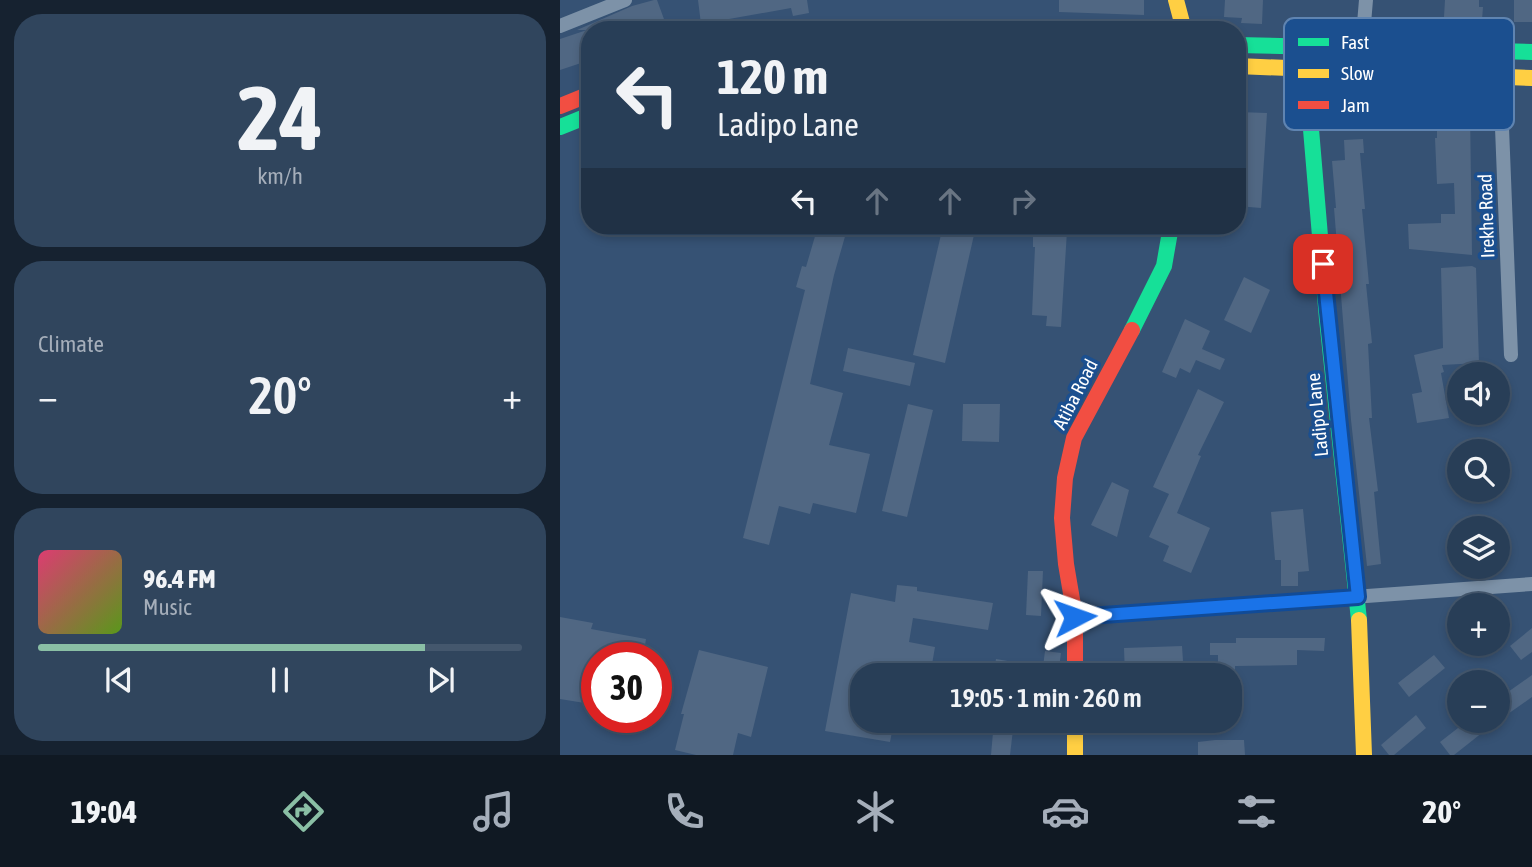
<!DOCTYPE html>
<html lang="en">
<head>
<meta charset="utf-8">
<style>
  body { margin:0; font-family:"Asap Condensed",sans-serif; background:#30455d; color:#f1f3f6; height:100vh; display:flex; flex-direction:column; font-size:26px; white-space:nowrap }
  * { box-sizing:border-box; margin:0 }
  p { font-size:23px; color:#a5aeba }
  .icon { flex:none; width:38px; height:38px; fill:none; stroke:currentColor; stroke-width:2; stroke-linecap:round; stroke-linejoin:round }
  .map { position:relative; flex:1; overflow:hidden }
  .drawer { display:flex; flex-direction:column; gap:14px; padding:14px; background:#162230; width:560px }
  .drawer>* { flex:none }
  .top-card { position:absolute; left:21px; top:21px; width:665px; height:214px; border-radius:28px; box-shadow:0 4px 10px #0003,0 0 0 2px #44576d; background:#283e57; color:#f1f3f6; overflow:hidden }
  .controls { position:absolute; left:887px; top:362px; display:grid; gap:14px }
  .controls a { display:grid; place-items:center; width:63px; height:63px; border-radius:50%; background:#283e57; box-shadow:0 4px 10px #0003,0 0 0 2px #44576d; font-size:35px }
  .speed { position:absolute; left:21px; top:642px; display:flex; gap:14px; font-size:35px; font-weight:700; text-align:center }
  .speed>* { display:grid; place-content:center; width:91px; height:91px; border-radius:50%; background:#283e57; box-shadow:0 4px 10px #0003,0 0 0 2px #44576d; line-height:1 }
  .speed .limit { border:10px solid #d22; background:#fff; color:#111 }
  .pin { position:absolute; display:grid; place-items:center; width:60px; height:60px; color:#fff; margin:-30px; border-radius:14px; box-shadow:0 4px 10px #0006 }
  .me { position:absolute; width:77px; margin:-38px; rotate:86deg; stroke-linejoin:round; filter:drop-shadow(0 0 5px #0008) }
  .turn { display:flex; align-items:center; gap:24px; height:147px; padding:0 21px; font-size:32px }
  .turn .icon { width:91px; height:91px; stroke-width:2.5 }
  .turn b { display:block; font-size:49px; line-height:60px }
  .lanes { display:flex; align-items:center; height:66px; padding:0 21px; background:#0003; justify-content:center; gap:35px; direction:ltr }
  .lanes .off { opacity:.35 }
  .big { font-size:52px; font-weight:600; line-height:1.1 }
  .drawer .tile { flex:1; display:flex; flex-direction:column; justify-content:center; gap:10px; min-width:0; padding:0 24px; border-radius:28px; background:#30455d }
  .drawer .dial { align-items:center; gap:0 }
  .dial b { font-size:91px; line-height:1 }
  .song { display:flex; align-items:center; gap:21px }
  .cover { width:84px; height:84px; border-radius:10px; background:linear-gradient(135deg,hsl(340 70% 55%),hsl(90 70% 35%)) }
  .played { height:7px; border-radius:4px; background:linear-gradient(90deg,#8abfa5 80%,#44576d 80%) }
  .keys { display:flex; justify-content:space-around; direction:ltr }
  .heat { display:flex; justify-content:space-between; align-items:center; font-size:38px; direction:ltr }
  .trip { position:absolute; left:290px; top:663px; width:392px; height:70px; border-radius:28px; background:#283e57; box-shadow:0 4px 10px #0003,0 0 0 2px #44576d; font-weight:600; line-height:70px; text-align:center }
  .tabs { display:flex; height:112px; justify-content:space-around; align-items:center; background:#101923; color:#a5aeba }
  .tabs .icon { width:49px; height:49px }
  .tabs .current { color:#8abfa5 }
  .tabs b { font-size:32px; color:#f1f3f6 }
  main { display:flex; flex:1; min-height:0 }
  .map>svg:first-child { display:block }
</style>
</head>
<body>
<main>
<section class="drawer">
<div class="tile dial"><b>24</b><p>km/h</p></div>
<div class="tile"><p>Climate</p>
<div class="heat"><a>−</a><b class="big">20°</b><a>+</a></div>
</div>
<div class="tile">
<div class="song"><i class="cover"></i><div><b>96.4 FM</b><p>Music</p></div></div>
<div class="played"></div>
<div class="keys"><svg class="icon" aria-label="previous" viewBox="0 0 24 24"><path d="M18 5L8 12l10 7zM5 5v14"/></svg><svg class="icon" aria-label="pause" viewBox="0 0 24 24"><path d="M8 5v14M16 5v14"/></svg><svg class="icon" aria-label="next" viewBox="0 0 24 24"><path d="M6 5l10 7-10 7zM19 5v14"/></svg></div>
</div>
</section>
<div class="map">
<svg width="972" height="755" viewBox="0 0 972 755">
  <rect width="100%" height="100%" fill="#365274"/>
  <g fill="#506783">
    <polygon points="94,0 97,0 108,30 30,30 30,60 0,70 0,39 27,30 17,30 72,6"/>
    <polygon points="138,0 247,0 249,13 233,16 231,8 141,24"/>
    <polygon points="499,0 584,0 584,15 499,12"/>
    <polygon points="665,0 703,0 702,24 681,23 682,18 664,17"/>
    <polygon points="885,0 919,0 919,7 923,7 922,20 884,17"/>
    <rect x="954" y="0" width="18" height="22"/>
    <polygon points="894,111 910,111 912,255 849,249 848,224 881,223 881,214 895,214 894,183 877,184 875,138 877,138 877,128 893,127"/>
    <polygon points="678,112 707,113 701,208 677,206"/>
    <polygon points="803,139 804,153 800,153 805,209 802,209 809,284 806,284 812,343 808,344 812,418 809,418 818,491 814,492 821,564 807,566 791,420 774,208 776,208 772,161 785,160 784,140"/>
    <polygon points="258,226 288,226 274,275 250,384 283,393 269,445 310,454 296,513 253,503 250,514 219,506 209,545 183,538 245,290 236,287 242,266 246,267"/>
    <polygon points="383,226 416,226 385,363 353,355"/>
    <polygon points="473,229 507,231 501,327 486,326 487,316 472,315 475,247 473,247"/>
    <polygon points="912,266 916,268 919,363 882,365 884,372 881,373 889,418 857,423 852,394 862,392 854,355 883,348 881,268"/>
    <polygon points="684,277 710,290 691,333 664,320"/>
    <polygon points="625,319 650,331 642,349 665,359 660,370 636,360 630,373 620,368 616,378 602,372"/>
    <polygon points="288,348 355,363 350,386 283,371"/>
    <polygon points="638,389 664,402 638,455 641,456 617,513 650,528 631,573 603,561 609,546 589,537 609,494 593,487"/>
    <polygon points="348,404 373,410 347,517 322,511"/>
    <polygon points="403,404 440,404 439,442 402,441"/>
    <polygon points="552,482 569,490 557,537 531,525"/>
    <polygon points="743,509 749,571 738,572 738,586 721,586 721,560 715,560 711,512"/>
    <polygon points="468,571 483,571 481,616 466,615"/>
    <polygon points="337,585 357,587 357,591 433,603 428,630 353,618 349,642 375,647 370,676 303,676 303,721 360,721 359,735 332,732 330,742 265,731 291,593 335,602"/>
    <polygon points="0,617 33,623 31,629 86,639 83,658 37,658 37,705 0,699"/>
    <polygon points="972,628 972,652 961,660 950,646"/>
    <polygon points="676,638 765,638 764,651 737,650 737,665 675,666 675,676 658,676 658,655 650,655 650,643 676,643"/>
    <polygon points="622,646 623,661 633,661 633,675 565,676 564,648"/>
    <polygon points="139,650 208,667 191,737 178,733 173,755 136,755 115,750 124,714 121,714"/>
    <polygon points="485,651 501,653 498,676 433,676 436,659 483,667"/>
    <polygon points="874,655 885,668 849,697 838,683"/>
    <polygon points="972,675 972,697 938,721 938,699"/>
    <polygon points="856,715 866,728 834,755 829,755 821,745"/>
    <polygon points="434,721 454,721 450,755 431,755"/>
    <polygon points="907,721 937,721 894,755 890,755 880,742"/>
    <polygon points="655,740 684,740 685,755 638,755 638,742"/>
  </g>
  <g fill="none" stroke-linecap="round" stroke-linejoin="round">
    <g stroke="#7d92a8" stroke-width="14">
      <polyline points="0,26 65,0"/>
      <polyline points="802,47 806,0"/>
      <polyline points="940,77 951,355"/>
      <polyline points="515,617 972,584"/>
    </g>
    <g stroke="#16e098" stroke-width="16">
      <polyline points="677,45 972,52"/>
      <polyline points="746,70 767,319 799,620"/>
      <polyline points="0,127 30,115"/>
      <polyline points="572,330 604,266 611,226"/>
    </g>
    <g stroke="#ffcf43" stroke-width="16">
      <polyline points="616,0 624,30"/>
      <polyline points="677,66 972,78"/>
      <polyline points="799,620 804,755"/>
      <polyline points="515,721 515,755"/>
    </g>
    <g stroke="#f24e42" stroke-width="16">
      <polyline points="0,106 30,94"/>
      <polyline points="515,676 515,617 506,564 502,518 505,478 514,438 572,330"/>
    </g>
  </g>
  <g fill="none" stroke-linecap="round" stroke-linejoin="round">
    <g stroke="#114b97" stroke-width="18">
      <polyline id="route" points="515,617 798,597 763,264"/>
    </g>
    <use href="#route" stroke="#1a73e8" stroke-width="12"/>
  </g>
  <g text-anchor="middle" stroke-width="7" stroke-linejoin="round" paint-order="stroke">
    <g font-size="19" fill="#fff" stroke="#1b4f8f">
      <text transform="translate(926 216) rotate(-92)" y="7">Irekhe Road</text>
      <text transform="translate(515 394) rotate(-63)" y="7">Atiba Road</text>
      <text transform="translate(757 415) rotate(-96)" y="7">Ladipo Lane</text>
    </g>
  </g>
  <rect x="724" y="18" width="230" height="112" rx="10" fill="#1b4f8f" stroke="#5f84b1" stroke-width="2"/>
  <rect x="738" y="38" width="31" height="8" fill="#16e098"/>
  <rect x="738" y="69" width="31" height="9" fill="#ffcf43"/>
  <rect x="738" y="101" width="31" height="8" fill="#f24e42"/>
  <g font-size="19" fill="#fff">
    <text x="781" y="49">Fast</text>
    <text x="781" y="80">Slow</text>
    <text x="781" y="112">Jam</text>
  </g>
</svg>
<div class="controls">
<a><svg class="icon" aria-label="sound" viewBox="0 0 24 24"><path d="M4 9h4l5-4v14l-5-4H4zM17 9q2 3 0 6"/></svg></a>
<a><svg class="icon" aria-label="search" viewBox="0 0 24 24"><circle cx="10" cy="10" r="6"/><path d="M15 15l6 6"/></svg></a>
<a><svg class="icon" aria-label="layers" viewBox="0 0 24 24"><path d="M12 4l9 5-9 5-9-5zM3 14l9 5 9-5"/></svg></a>
<a>+</a>
<a>−</a>
</div>
<div class="speed"><div class="limit">30</div></div>
<div class="pin" style="left:763px;top:264px;background:#d93025"><svg class="icon" aria-label="arrive" viewBox="0 0 24 24"><path d="M6 21V4h12l-3 4 3 4H6"/></svg></div>
<svg class="me" style="left:515px;top:617px" viewBox="-20 -20 40 40"><path d="M0-17L14 15 0 8-14 15z" fill="#1a73e8" stroke="#fff" stroke-width="4"/></svg>
<div class="trip">19:05 · 1 min · 260 m</div>
<div class="top-card">
<div class="turn"><svg class="icon" aria-label="left" viewBox="0 0 24 24"><path d="M17 20v-9H6M10 6l-5 5 5 5"/></svg><div><b>120 m</b>Ladipo Lane</div></div>
<div class="lanes"><svg class="icon" aria-label="left" viewBox="0 0 24 24"><path d="M17 20v-9H6M10 6l-5 5 5 5"/></svg><svg class="icon off" aria-label="ahead" viewBox="0 0 24 24"><path d="M12 20V5M6 11l6-6 6 6"/></svg><svg class="icon off" aria-label="ahead" viewBox="0 0 24 24"><path d="M12 20V5M6 11l6-6 6 6"/></svg><svg class="icon off" aria-label="right" viewBox="0 0 24 24"><path d="M7 20v-9h11M14 6l5 5-5 5"/></svg></div>
</div>
</div>
</main>
<nav class="tabs">
<b>19:04</b>
<svg class="icon current" aria-label="directions" viewBox="0 0 24 24"><path d="M12 3l9 9-9 9-9-9zM9 14v-3h6M13 9l2 2-2 2"/></svg>
<svg class="icon" aria-label="music" viewBox="0 0 24 24"><path d="M9 18V5l10-2v13"/><circle cx="6" cy="18" r="3"/><circle cx="16" cy="16" r="3"/></svg>
<svg class="icon" aria-label="phone" viewBox="0 0 24 24"><path d="M5 4h4l2 5-3 2q2 4 5 5l2-3 5 2v4C11 20 4 13 5 4z"/></svg>
<svg class="icon" aria-label="climate" viewBox="0 0 24 24"><path d="M12 3v18M4 7l16 10M4 17L20 7"/></svg>
<svg class="icon" aria-label="car" viewBox="0 0 24 24"><path d="M5 17H2v-5l4-1 3-4h7l3 4 3 1v5h-3M9 17h6M6 11h13"/><circle cx="7" cy="17" r="2"/><circle cx="17" cy="17" r="2"/></svg>
<svg class="icon" aria-label="filters" viewBox="0 0 24 24"><path d="M4 7h16M4 17h16"/><circle cx="9" cy="7" r="2"/><circle cx="15" cy="17" r="2"/></svg>
<b>20°</b>
</nav>
</body>
</html>
